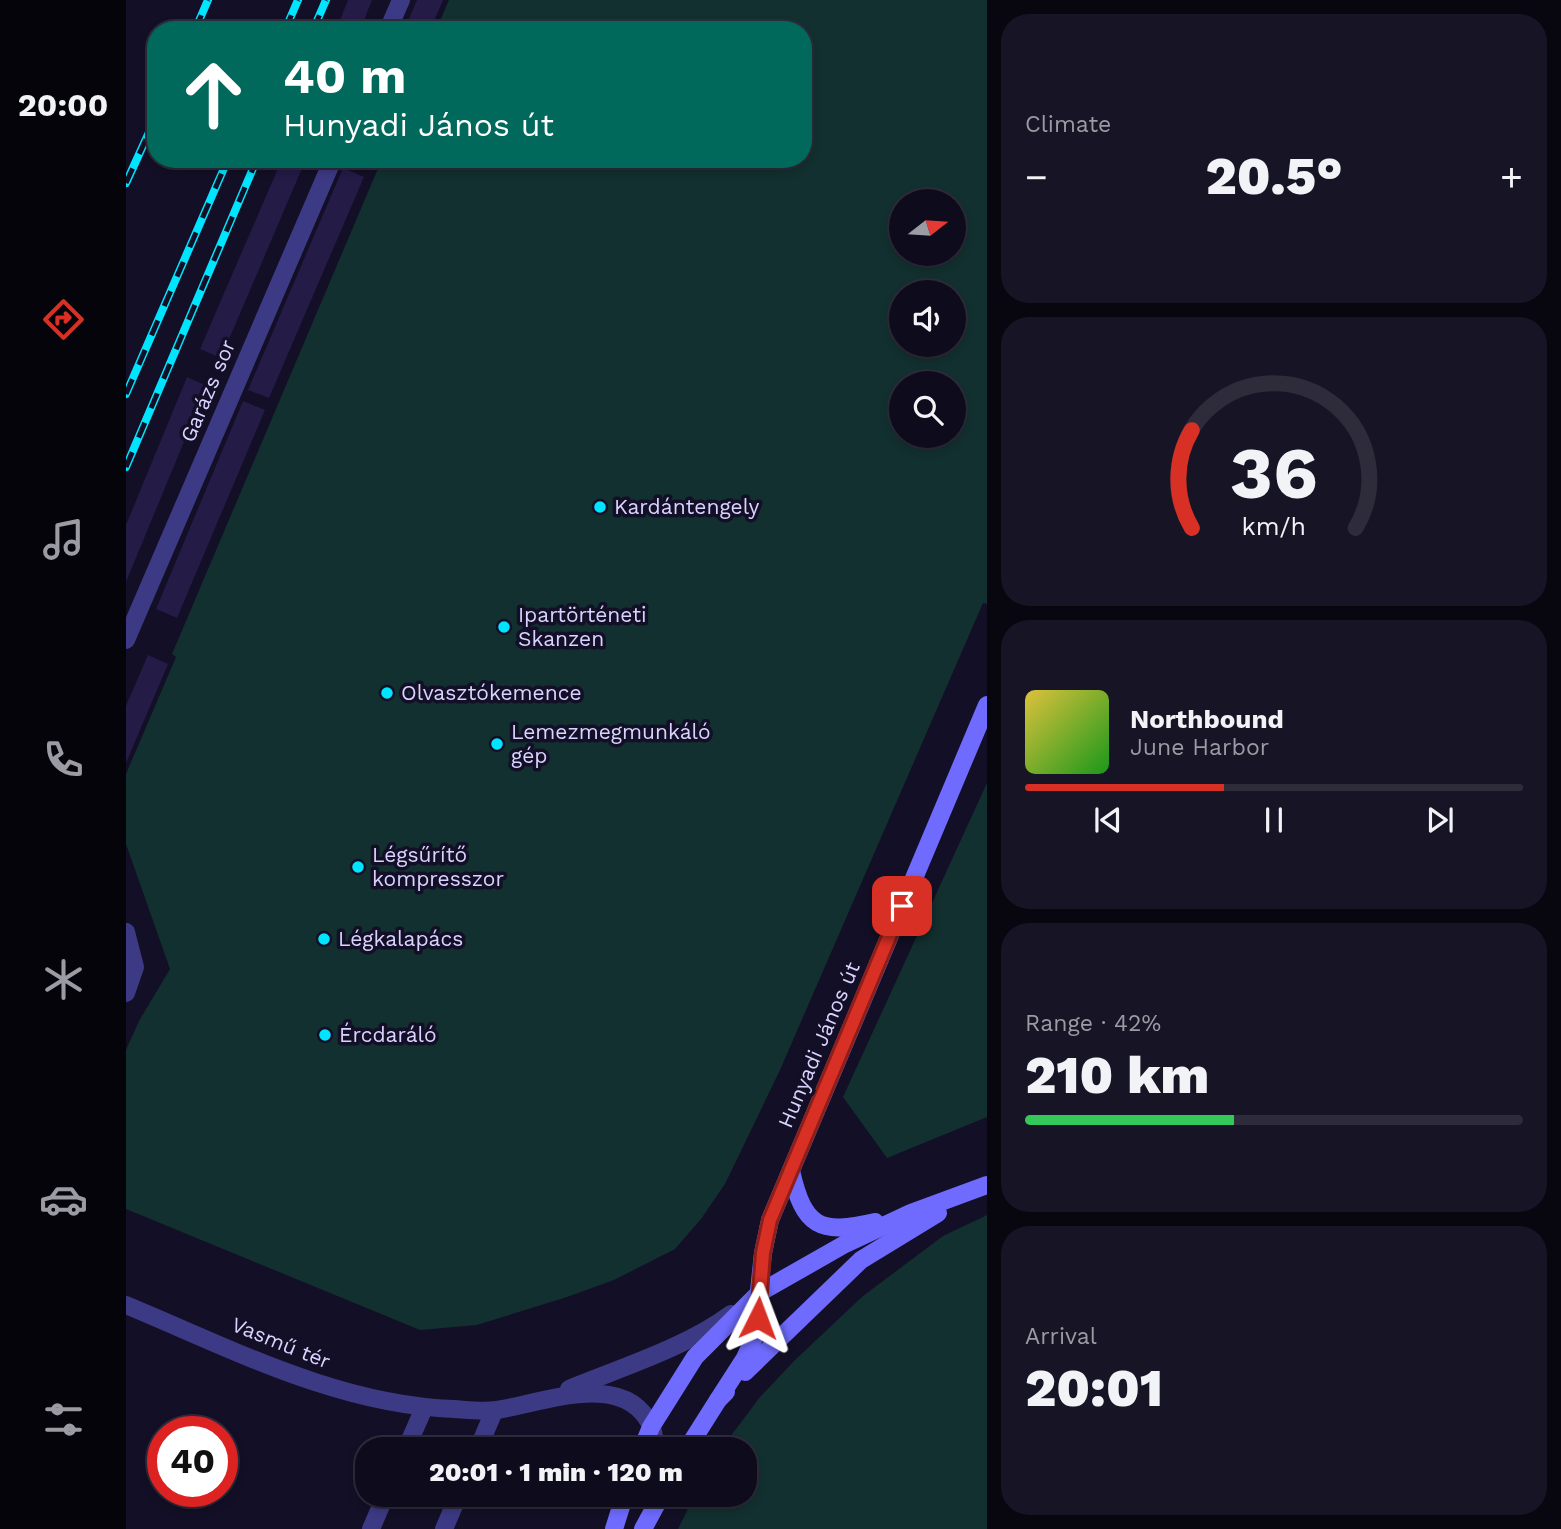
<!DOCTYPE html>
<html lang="en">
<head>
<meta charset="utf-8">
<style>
  body { margin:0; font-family:"Work Sans",sans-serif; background:#171425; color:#f1f3f6; height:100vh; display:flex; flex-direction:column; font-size:26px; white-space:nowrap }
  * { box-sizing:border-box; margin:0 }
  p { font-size:23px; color:#9b9ba3 }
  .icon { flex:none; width:38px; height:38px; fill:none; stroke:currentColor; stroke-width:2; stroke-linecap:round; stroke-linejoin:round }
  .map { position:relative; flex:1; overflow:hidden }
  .panel { display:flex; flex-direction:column; gap:14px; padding:14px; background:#08060f; width:574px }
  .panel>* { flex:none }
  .top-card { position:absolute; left:21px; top:21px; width:665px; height:147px; border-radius:28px; box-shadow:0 4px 10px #0003,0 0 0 2px #2e2b3b; background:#00695c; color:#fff; overflow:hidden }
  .needle { width:46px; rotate:73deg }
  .tools { position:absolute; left:763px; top:189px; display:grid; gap:14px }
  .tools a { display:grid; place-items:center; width:77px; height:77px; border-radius:50%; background:#0e0b1c; box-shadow:0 4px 10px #0003,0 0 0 2px #2e2b3b; font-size:35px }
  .speed { position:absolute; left:21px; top:1416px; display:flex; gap:14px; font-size:35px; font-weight:700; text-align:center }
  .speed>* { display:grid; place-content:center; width:91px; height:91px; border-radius:50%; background:#0e0b1c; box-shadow:0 4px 10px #0003,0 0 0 2px #2e2b3b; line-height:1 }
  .speed .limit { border:10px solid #d22; background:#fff; color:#111 }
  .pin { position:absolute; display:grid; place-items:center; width:60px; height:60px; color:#fff; margin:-30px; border-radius:14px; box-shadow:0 4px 10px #0006 }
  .me { position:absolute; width:77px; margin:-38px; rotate:3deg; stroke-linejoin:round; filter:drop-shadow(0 0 5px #0008) }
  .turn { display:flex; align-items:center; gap:24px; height:147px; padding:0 21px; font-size:32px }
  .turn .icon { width:91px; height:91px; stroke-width:2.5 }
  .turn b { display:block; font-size:49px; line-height:60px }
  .big { font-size:52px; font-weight:800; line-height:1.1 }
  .panel .widget { flex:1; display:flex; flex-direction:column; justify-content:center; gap:10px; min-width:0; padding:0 24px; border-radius:28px; background:#171425 }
  .panel .dial { align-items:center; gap:0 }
  .dial svg { height:182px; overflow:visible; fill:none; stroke:#2e2b3b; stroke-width:7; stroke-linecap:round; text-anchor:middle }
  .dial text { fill:#f1f3f6; stroke:none }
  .song { display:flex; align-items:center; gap:21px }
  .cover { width:84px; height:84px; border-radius:10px; background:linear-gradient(135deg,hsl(50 70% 55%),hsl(120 70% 35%)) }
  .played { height:7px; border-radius:4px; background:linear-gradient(90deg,#d93025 40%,#2e2b3b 40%) }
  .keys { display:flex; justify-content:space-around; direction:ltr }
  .heat { display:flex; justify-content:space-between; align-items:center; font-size:38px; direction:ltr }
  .charge { height:10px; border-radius:5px; background:linear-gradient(90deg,#34c759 42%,#2e2b3b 0) }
  .trip { position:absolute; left:229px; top:1437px; width:402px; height:70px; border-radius:28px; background:#0e0b1c; box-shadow:0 4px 10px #0003,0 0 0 2px #2e2b3b; font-weight:800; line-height:70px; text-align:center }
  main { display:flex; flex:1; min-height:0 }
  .dock { display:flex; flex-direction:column; width:126px; justify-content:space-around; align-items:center; background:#06040b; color:#9b9ba3 }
  .dock .icon { width:49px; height:49px }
  .dock .current { color:#d93025 }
  .dock b { font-size:32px; color:#f1f3f6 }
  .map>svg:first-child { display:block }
</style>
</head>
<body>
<main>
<nav class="dock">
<b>20:00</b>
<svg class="icon current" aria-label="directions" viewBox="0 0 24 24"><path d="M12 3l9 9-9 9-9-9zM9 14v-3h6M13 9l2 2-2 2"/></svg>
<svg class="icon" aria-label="music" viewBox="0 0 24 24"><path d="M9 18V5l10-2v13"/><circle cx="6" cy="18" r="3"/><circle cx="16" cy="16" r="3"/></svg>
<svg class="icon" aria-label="phone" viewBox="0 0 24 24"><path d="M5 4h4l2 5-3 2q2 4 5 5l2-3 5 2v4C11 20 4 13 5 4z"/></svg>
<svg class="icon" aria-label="climate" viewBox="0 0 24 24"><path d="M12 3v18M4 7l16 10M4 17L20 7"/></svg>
<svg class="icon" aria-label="car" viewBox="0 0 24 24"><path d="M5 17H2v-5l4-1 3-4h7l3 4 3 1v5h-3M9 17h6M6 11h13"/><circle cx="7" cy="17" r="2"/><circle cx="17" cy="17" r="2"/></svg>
<svg class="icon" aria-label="filters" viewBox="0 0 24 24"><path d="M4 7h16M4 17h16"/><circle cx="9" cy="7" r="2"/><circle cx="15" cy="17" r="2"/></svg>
</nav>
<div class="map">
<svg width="861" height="1529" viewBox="0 0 861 1529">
  <rect width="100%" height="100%" fill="#130f26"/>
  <g fill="#12302f" fill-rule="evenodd">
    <path d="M323,0H861V604L857,603L654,1070L599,1184L575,1219L549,1249L488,1280L441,1297L351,1325L294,1330L0,1209V1050L13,1021L44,969L0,844V774L50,657L46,654L256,159H677V30H310ZM775,201H828V254H775ZM775,292H828V345H775ZM775,383H828V436H775Z"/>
    <polygon points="861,783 861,1117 761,1158 717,1097"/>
    <polygon points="861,1215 861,1529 552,1529 569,1495 620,1494 620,1449 595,1449 634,1397 669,1360 737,1296 817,1236"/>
  </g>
  <g fill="#241b47">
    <polygon points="222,0 246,0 234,30 210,30"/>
    <polygon points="291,0 317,0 304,30 278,30"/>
    <polygon points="156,159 180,159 95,358 74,349"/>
    <polygon points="217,168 238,177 143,398 122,390"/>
    <polygon points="61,377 81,386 0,582 0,525"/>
    <polygon points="117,401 139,410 51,618 30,609"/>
    <polygon points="22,655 42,664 0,763 0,706"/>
  </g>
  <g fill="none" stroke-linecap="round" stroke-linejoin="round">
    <g stroke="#3d3a85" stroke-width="18">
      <polyline points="262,30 275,0"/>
      <polyline points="0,640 207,159"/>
      <polyline points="0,932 9,967 0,993"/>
      <path d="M0,1305C106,1349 212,1405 328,1409C342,1410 357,1412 371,1410C416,1403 501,1368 526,1428C528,1435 529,1442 531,1449"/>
      <path d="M443,1389C494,1368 561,1347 605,1314"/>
      <polyline points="280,1449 298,1408"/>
      <polyline points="352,1449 368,1411"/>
      <polyline points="245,1529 260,1494"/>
      <polyline points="318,1529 333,1494"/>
    </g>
    <g stroke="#6f6bff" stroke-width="18">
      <path d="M665,1171C678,1227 693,1235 749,1222"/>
      <polyline points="619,1372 735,1260 812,1213"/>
      <polyline points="592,1400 619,1358 628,1338 637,1253 644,1220 861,705"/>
      <polyline points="516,1449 525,1427 569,1357 633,1293 719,1244 785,1213 861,1185"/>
      <polyline points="561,1449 592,1400 600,1392"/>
      <polyline points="488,1529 499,1494"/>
      <polyline points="517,1529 536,1494"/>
    </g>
    <g stroke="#00e5ff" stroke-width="8">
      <g id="rail">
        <polyline points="69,30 82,0"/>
        <polyline points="159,30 172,0"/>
        <polyline points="187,30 200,0"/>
        <polyline points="0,183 30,117"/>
        <polyline points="0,394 102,159"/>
        <polyline points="0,467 131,159"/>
      </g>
    </g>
    <use href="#rail" stroke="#130f26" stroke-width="5" stroke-dasharray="16" stroke-linecap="butt"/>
  </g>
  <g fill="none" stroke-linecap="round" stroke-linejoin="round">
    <g stroke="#8d1f18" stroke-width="18">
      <polyline id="route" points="632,1318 637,1253 644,1220 776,906"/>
    </g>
    <use href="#route" stroke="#d93025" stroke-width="12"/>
  </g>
  <g fill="#00e5ff" stroke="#130f26" stroke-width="2.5">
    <circle cx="474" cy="507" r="7"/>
    <circle cx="378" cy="627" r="7"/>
    <circle cx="261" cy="693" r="7"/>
    <circle cx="371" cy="744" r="7"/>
    <circle cx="232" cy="867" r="7"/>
    <circle cx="198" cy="939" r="7"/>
    <circle cx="199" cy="1035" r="7"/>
  </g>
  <g text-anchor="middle" stroke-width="7" stroke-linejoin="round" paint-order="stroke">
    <g font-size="21" fill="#d9d4ff" stroke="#130f26">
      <text transform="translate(82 391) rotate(-67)" y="7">Garázs sor</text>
      <text transform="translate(693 1045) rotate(-67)" y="7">Hunyadi János út</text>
      <text transform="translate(155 1343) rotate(22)" y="7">Vasmű tér</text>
    </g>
    <g font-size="21" fill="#d9d4ff" stroke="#130f26" text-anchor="start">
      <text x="488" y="514">Kardántengely</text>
      <text x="392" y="622">Ipartörténeti<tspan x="392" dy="24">Skanzen</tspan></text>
      <text x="275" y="700">Olvasztókemence</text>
      <text x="385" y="739">Lemezmegmunkáló<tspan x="385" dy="24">gép</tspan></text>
      <text x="246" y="862">Légsűrítő<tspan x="246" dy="24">kompresszor</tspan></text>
      <text x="212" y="946">Légkalapács</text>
      <text x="213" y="1042">Ércdaráló</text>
    </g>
  </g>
</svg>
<div class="tools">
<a><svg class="needle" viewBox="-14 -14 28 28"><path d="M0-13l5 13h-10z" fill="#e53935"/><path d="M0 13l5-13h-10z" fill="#9b9ba3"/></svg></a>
<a><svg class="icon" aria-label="sound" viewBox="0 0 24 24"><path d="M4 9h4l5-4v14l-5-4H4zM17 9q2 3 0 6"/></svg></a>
<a><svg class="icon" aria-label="search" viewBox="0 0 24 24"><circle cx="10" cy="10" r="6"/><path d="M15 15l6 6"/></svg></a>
</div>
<div class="speed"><div class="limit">40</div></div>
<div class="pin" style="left:776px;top:906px;background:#d93025"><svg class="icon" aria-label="arrive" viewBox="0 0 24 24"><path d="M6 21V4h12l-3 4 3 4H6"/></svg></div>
<svg class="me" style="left:632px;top:1318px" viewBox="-20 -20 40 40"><path d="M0-17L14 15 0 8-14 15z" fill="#d93025" stroke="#fff" stroke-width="4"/></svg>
<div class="trip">20:01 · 1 min · 120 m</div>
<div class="top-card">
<div class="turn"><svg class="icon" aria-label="ahead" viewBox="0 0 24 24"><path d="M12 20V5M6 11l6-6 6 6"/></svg><div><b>40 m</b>Hunyadi János út</div></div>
</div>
</div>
<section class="panel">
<div class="widget"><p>Climate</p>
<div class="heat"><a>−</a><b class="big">20.5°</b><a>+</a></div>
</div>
<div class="widget dial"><svg viewBox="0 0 100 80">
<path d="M14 69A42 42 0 1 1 86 69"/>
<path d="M14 69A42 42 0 0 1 14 26" stroke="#d93025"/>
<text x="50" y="56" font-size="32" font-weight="700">36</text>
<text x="50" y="72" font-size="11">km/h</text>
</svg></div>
<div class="widget">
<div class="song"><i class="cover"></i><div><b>Northbound</b><p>June Harbor</p></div></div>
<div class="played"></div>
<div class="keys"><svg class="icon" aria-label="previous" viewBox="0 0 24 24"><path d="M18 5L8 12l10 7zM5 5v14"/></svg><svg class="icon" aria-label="pause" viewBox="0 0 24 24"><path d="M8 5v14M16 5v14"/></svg><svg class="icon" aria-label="next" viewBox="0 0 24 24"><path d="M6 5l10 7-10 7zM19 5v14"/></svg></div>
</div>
<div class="widget"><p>Range · 42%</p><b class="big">210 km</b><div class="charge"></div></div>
<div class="widget"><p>Arrival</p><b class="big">20:01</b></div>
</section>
</main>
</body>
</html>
